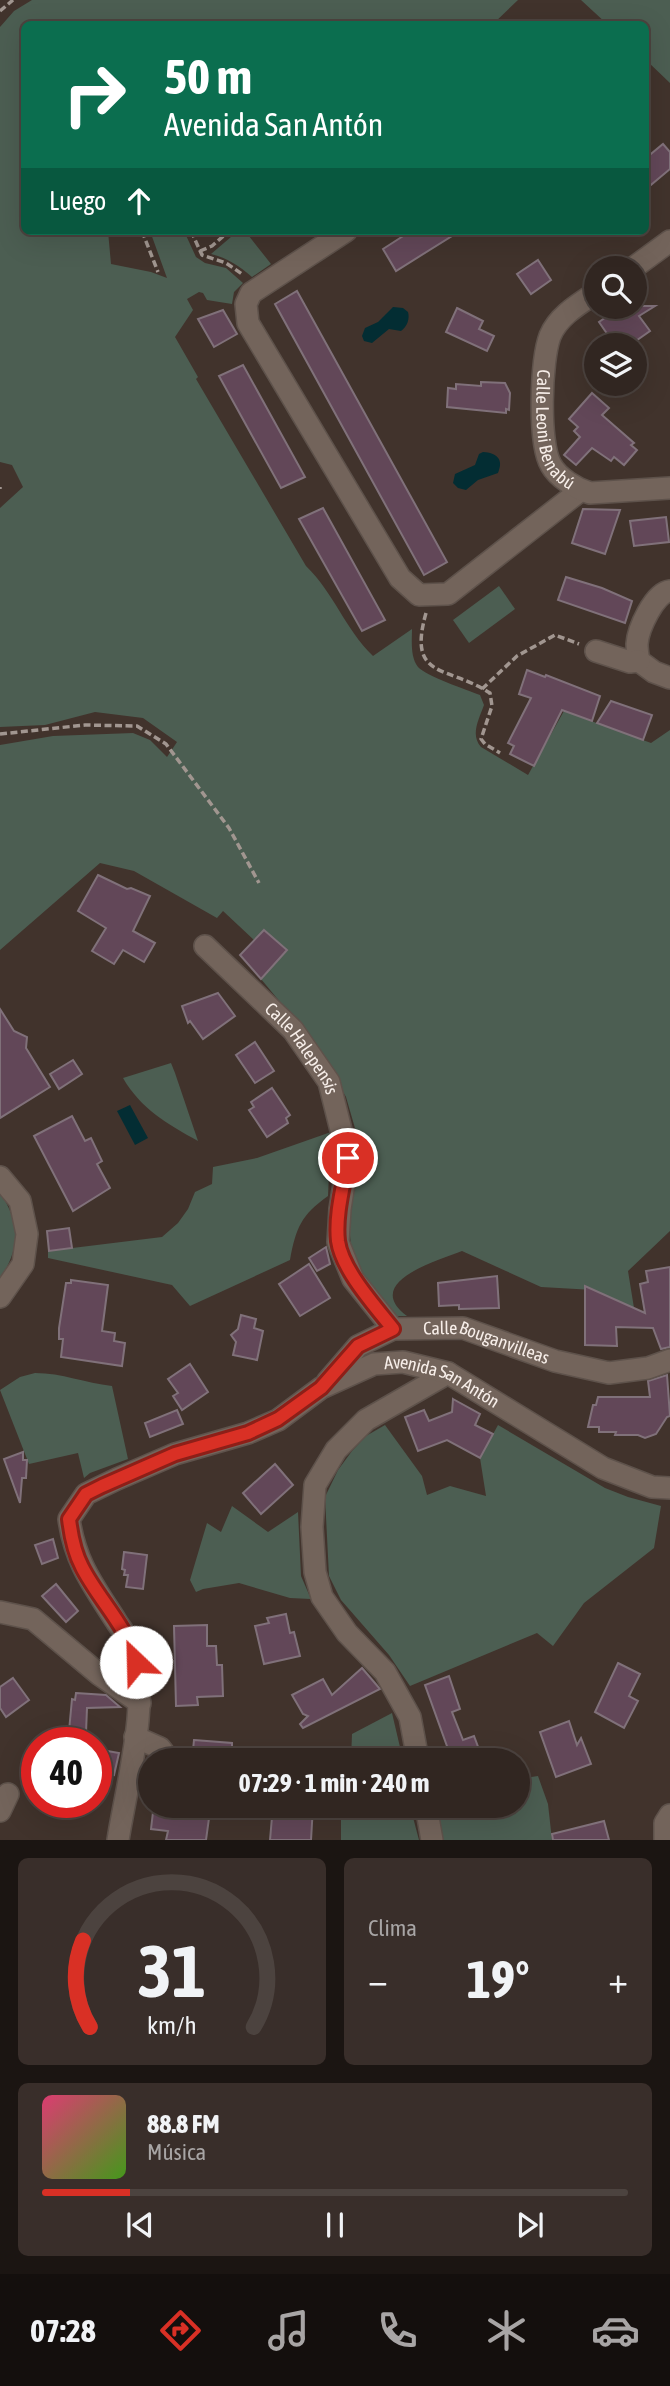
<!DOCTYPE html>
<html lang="es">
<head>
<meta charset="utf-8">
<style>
  body { margin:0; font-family:"Asap Condensed",sans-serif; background:#392e2a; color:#f1f3f6; height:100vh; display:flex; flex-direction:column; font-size:26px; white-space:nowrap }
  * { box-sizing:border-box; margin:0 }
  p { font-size:23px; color:#a8a5a5 }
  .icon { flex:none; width:38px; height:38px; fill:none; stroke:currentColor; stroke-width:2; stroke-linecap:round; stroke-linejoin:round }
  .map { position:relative; height:1840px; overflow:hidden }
  .sheet { display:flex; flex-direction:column; gap:18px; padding:18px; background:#1b1512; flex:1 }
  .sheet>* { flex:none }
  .hud { position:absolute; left:21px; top:21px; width:628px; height:214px; border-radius:10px; box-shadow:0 7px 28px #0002,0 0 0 2px #4c433f; background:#0b6e4f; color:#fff; overflow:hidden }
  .fabs { position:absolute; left:584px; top:256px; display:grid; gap:14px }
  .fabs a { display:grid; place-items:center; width:63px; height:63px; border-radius:50%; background:#312621; box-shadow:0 7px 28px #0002,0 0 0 2px #4c433f; font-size:35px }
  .speed { position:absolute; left:21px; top:1727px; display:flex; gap:14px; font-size:35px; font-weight:700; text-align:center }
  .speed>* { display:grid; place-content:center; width:91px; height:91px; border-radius:50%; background:#312621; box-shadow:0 7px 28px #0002,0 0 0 2px #4c433f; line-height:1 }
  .speed .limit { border:10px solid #d22; background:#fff; color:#111 }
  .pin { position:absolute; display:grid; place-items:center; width:60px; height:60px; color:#fff; margin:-30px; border:4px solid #fff; border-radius:50%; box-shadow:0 2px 7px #0007 }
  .me { position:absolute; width:77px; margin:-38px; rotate:336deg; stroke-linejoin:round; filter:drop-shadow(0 0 5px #0008) }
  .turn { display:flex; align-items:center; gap:24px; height:147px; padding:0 28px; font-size:32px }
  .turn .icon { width:91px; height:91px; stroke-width:2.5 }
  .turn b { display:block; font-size:49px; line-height:60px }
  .then { display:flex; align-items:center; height:66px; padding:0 28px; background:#0003; gap:14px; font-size:26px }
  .big { font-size:52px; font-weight:700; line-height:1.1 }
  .sheet .tile { flex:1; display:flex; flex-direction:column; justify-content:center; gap:10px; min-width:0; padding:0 24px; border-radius:10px; background:#392e2a }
  .sheet .dial { align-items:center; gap:0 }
  .dial svg { height:182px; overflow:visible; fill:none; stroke:#4c433f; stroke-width:7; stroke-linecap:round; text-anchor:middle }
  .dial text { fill:#f1f3f6; stroke:none }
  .song { display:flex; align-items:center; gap:21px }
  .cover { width:84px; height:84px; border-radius:10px; background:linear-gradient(135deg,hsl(340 70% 55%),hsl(100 70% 35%)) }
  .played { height:7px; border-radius:4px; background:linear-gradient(90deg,#d93025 15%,#4c433f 15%) }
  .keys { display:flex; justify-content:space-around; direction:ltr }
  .heat { display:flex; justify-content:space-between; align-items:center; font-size:38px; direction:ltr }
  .sheet .tiles { flex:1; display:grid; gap:18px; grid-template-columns:1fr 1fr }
  .tile:last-child { grid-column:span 2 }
  .trip { position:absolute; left:138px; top:1748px; width:392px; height:70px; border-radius:35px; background:#312621; box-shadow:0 7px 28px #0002,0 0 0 2px #4c433f; font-weight:700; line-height:70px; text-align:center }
  .menu { display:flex; height:112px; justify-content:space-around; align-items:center; background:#140f0d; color:#a8a5a5 }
  .menu .icon { width:49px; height:49px }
  .menu .on { color:#d93025 }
  .menu b { font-size:32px; color:#f1f3f6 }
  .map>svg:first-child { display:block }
</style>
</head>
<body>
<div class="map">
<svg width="670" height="1840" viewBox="0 0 670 1840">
  <rect width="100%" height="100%" fill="#41332c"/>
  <g fill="#4c5e52">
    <path d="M32,0H518L493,24H24V231H108L111,264L151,272L167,278L150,231H184L196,257L205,263L226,268L243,283L234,292L232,304L207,300L203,293L199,292L187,299L193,310L175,337L198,377L196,379L306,566C334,593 345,629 373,656L412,629C412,640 410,657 418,667C426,676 467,690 480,695L484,705C479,719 470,735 481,747L528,775L564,711L651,743L670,730V1231L628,1271L634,1308L594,1290L541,1287L462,1251C439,1260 361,1282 407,1316H393L374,1296L352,1257L348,1214L361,1149L346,1097L319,1049L261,979L287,951L264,930L254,940L223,911L217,918L134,871L100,863L0,950V745L53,736L133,733L150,740L167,757L177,742L143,718L95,712L45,725L0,727V508L23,487L12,465L0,462V27L14,11Z"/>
    <polygon points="581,0 670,0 670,83 646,60 646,24 607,24"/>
    <path d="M238,231H245L271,264L252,277C239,266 228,258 211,254Z"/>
    <polygon points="499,586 515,609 469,643 453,620"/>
    <path d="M171,1063L175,1073L198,1141C167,1124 141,1109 123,1078Z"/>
    <path d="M331,1132L328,1196C301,1215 296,1228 290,1260L190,1306L172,1285L48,1258V1251L162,1237L178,1223L188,1209L195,1192L212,1184L213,1167L257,1158Z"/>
    <path d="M0,1192C20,1224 21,1246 0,1279Z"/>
    <path d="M35,1373C62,1373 85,1383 112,1386L128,1459L90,1473L84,1478L78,1453L29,1464L0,1390L20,1377Z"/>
    <polygon points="385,1425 422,1476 427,1495 450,1486 486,1496 480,1458 498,1425 605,1488 628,1497 661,1506 654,1548 584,1603 553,1646 537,1633 410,1686 389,1655 341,1600 329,1576 325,1497 338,1470 352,1451 366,1436"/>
    <polygon points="232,1506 268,1532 298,1512 301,1576 311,1599 290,1598 239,1583 203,1589 196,1592 190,1580 207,1523 221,1532"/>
    <polygon points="392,1713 403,1760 351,1760 352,1734"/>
    <polygon points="538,1776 548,1804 552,1840 443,1840 437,1806 518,1806 518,1779"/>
    <polygon points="341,1806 410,1806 419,1840 341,1840"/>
  </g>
  <g fill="#032d33">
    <path d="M393,307L403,308L408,312C410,319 407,327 401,331L389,329L372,343L364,341L362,336L365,328L378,322Z"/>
    <path d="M483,452C497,453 504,459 498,473L478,480L466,490L458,488L453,483L455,474L475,465L479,454Z"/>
    <polygon points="130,1105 148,1138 135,1145 117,1111"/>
  </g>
  <g fill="#624758" stroke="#80717a" stroke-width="2">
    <polygon points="663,144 670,152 670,169 646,189 646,158"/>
    <polygon points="411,231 460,231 396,271 383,249"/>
    <polygon points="538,260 551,280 531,294 517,274"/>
    <polygon points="297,291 447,562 424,575 275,304"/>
    <polygon points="622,306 655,306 639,316 650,331 630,345 618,345 612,336 610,338 599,322"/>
    <polygon points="457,308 483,321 479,329 494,336 487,351 446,332"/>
    <polygon points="223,310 237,334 214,347 198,319"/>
    <polygon points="243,365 305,477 281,488 219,376"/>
    <polygon points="481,382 505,383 510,393 509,410 506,409 506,413 447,407 448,388 456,389 456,384 481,386"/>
    <polygon points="592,393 609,408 602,415 634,443 631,445 637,450 624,465 614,457 611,461 592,448 576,465 564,455 580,437 574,431 578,427 569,419"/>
    <polygon points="323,508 385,620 362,631 299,519"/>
    <polygon points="583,509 620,510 605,554 572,543"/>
    <polygon points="666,517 669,542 634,546 630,521"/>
    <polygon points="566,577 602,588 632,601 625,623 558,600"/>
    <polygon points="527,670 545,677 546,675 600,696 592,721 562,710 534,766 510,754 514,746 508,743 531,698 519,694"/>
    <polygon points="611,701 652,715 643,740 597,723"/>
    <polygon points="98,875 127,889 131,888 150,896 133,931 155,943 144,962 123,950 114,964 92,951 106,928 78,911"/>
    <polygon points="264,930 287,950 261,979 240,955"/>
    <polygon points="218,993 235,1016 203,1039 190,1021 188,1023 182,1006"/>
    <polygon points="0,1009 14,1031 27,1037 26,1048 50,1087 0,1118"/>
    <polygon points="255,1042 274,1071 255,1083 236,1055"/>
    <polygon points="73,1060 82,1074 59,1089 50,1074"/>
    <polygon points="272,1088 290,1115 286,1118 288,1123 267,1137 249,1110 254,1107 251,1102"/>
    <polygon points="72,1116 85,1141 91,1138 102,1161 97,1164 110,1188 73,1211 34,1136"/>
    <polygon points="69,1228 72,1248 49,1251 47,1231"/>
    <polygon points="326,1247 330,1264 317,1271 309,1258"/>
    <polygon points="309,1264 330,1298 300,1316 279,1284"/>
    <polygon points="670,1267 670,1347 661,1349 653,1328 616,1327 617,1346 585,1345 585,1286 645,1313 640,1284 648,1282 646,1271"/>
    <polygon points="497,1276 499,1308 459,1309 459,1305 439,1306 438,1283"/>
    <polygon points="71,1280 108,1285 102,1331 115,1333 114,1341 125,1343 122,1366 61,1357 63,1339 59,1339 59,1328 66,1283 71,1283"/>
    <polygon points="241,1315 256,1319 254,1328 263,1331 257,1360 233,1355 236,1342 231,1335 238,1329"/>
    <polygon points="190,1364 208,1392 182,1410 173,1396 178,1393 168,1379"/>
    <polygon points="667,1375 670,1416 667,1417 656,1434 645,1438 638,1435 615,1435 616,1432 599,1432 599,1427 588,1427 593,1405 596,1405 598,1397 650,1397 648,1381"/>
    <polygon points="453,1399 480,1414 475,1425 493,1434 480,1458 447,1440 418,1451 405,1417 424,1410 429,1421 452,1412"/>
    <polygon points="177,1410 183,1424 150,1437 145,1423"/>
    <polygon points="23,1452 23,1460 27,1460 26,1478 22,1478 20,1503 4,1459"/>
    <polygon points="275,1464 293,1485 261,1514 243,1493"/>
    <polygon points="53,1539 58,1558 42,1564 35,1545"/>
    <polygon points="124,1552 147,1555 143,1589 126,1587 128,1575 124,1575 125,1570 122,1569"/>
    <polygon points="56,1584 78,1611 66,1622 42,1596"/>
    <polygon points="286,1614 290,1633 294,1632 300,1656 264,1664 255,1626 269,1623 267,1618"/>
    <polygon points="207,1625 207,1646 216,1646 217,1665 222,1665 223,1696 197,1697 198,1705 176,1706 174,1626"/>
    <polygon points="618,1663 640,1674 629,1696 638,1701 624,1728 595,1712"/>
    <polygon points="362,1668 380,1689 303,1728 300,1724 308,1716 303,1714 292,1695 323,1679 332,1695"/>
    <polygon points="449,1676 460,1709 452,1712 463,1740 474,1736 483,1760 452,1760 425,1685"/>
    <polygon points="13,1678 29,1700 6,1717 0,1708 0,1687"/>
    <polygon points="76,1693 106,1695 120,1707 87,1708 86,1733 69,1731 72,1699 75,1700"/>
    <polygon points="569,1721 577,1745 581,1738 591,1764 556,1777 540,1732"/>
    <polygon points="194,1740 232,1743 232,1760 192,1760"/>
    <polygon points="96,1749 119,1753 114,1775 96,1772"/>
    <polygon points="294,1806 313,1806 311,1840 270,1840 272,1817 293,1819"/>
    <polygon points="171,1807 210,1811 206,1840 166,1840 168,1831 151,1829 153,1812 170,1814"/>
    <polygon points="604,1821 609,1840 553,1840 552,1834"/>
  </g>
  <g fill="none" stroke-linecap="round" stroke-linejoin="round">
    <g stroke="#5e524b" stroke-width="24">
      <g id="minor">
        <polyline points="346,231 251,293 246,304 248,323 400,578 419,595 448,594 581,490"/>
        <polyline points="633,268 670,241"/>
        <path id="s1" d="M597,292C579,304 558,316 550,336C541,360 538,443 551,465C558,478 577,489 590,493L670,488"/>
        <path d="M670,591C654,593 638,629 637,644C637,650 638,656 639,661L654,672L670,678"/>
        <polyline points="596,651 630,662 639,661"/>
        <path id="s2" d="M205,946L293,1030L329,1082L348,1158L340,1209L338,1242L353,1279L393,1329"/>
        <polyline points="0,1177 20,1201 27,1234 23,1264 0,1297"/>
        <path id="s3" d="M327,1382L358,1346L393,1329L463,1328L555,1361L609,1373L648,1368L670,1360"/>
        <polyline points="0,1612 33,1619 100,1675 140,1703"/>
        <polyline points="135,1737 160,1748 169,1760"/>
        <polyline points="418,1760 410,1717 385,1672 347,1633 322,1597 315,1572 312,1527 315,1485 336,1450 366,1420 448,1373"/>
        <polyline points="426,1806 432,1840"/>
        <polyline points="0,1811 8,1794"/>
        <path id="s4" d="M118,1840C126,1788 151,1697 133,1648C129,1639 121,1629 116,1621C93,1585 75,1562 69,1519L86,1494L117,1479L175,1454L248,1433L278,1420L321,1388L374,1364L403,1362L448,1373L603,1468L652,1487L670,1488"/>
        <polyline points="665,1840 665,1823 670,1815"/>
      </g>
    </g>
    <g stroke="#a19690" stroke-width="3.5" stroke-dasharray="7 3.5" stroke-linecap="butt">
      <polyline points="0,11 13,0"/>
      <polyline points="122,231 123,232"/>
      <polyline points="142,231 158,272"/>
      <polyline points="191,231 202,255 226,263 242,274"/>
      <polyline points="200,251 212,246 229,231"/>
      <polyline points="0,487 0,489"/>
      <path d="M426,613C407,680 447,665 490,693L492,706L481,739L485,744L500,753"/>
      <polyline points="482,689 517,656 555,635 579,644"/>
      <polyline points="0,734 85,725 137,726 166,744 229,828 259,883"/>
    </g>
    <use href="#minor" stroke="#73645b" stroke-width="21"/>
  </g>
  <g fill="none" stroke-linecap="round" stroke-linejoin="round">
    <g stroke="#8d1f18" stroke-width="18">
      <path id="route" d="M136,1662C128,1627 98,1599 82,1567C74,1552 71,1536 69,1519L86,1494L102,1486L175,1454L248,1433L278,1419L321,1388L358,1346L393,1329C375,1306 342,1270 338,1241C335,1214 344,1184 348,1158"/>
    </g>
    <use href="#route" stroke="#d93025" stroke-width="12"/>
  </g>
  <g text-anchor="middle" stroke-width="7" stroke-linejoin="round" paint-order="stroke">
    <g font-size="18" fill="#f7eee9" stroke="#41332c">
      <text dy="6" stroke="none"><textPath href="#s1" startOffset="163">Calle Leoni Benabú</textPath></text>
      <text dy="6" stroke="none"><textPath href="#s2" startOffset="142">Calle Halepensis</textPath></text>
      <text dy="6" stroke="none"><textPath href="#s3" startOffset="182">Calle Bouganvilleas</textPath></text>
      <text dy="6" stroke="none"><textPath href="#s4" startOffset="760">Avenida San Antón</textPath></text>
    </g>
  </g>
</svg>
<div class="fabs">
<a><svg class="icon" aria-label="search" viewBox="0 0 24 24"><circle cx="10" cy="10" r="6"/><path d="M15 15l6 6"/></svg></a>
<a><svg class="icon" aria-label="layers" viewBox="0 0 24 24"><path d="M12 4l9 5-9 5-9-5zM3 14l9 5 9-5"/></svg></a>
</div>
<div class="speed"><div class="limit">40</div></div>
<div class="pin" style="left:348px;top:1158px;background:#d93025"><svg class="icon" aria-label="arrive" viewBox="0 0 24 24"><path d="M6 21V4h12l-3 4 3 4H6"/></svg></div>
<svg class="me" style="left:136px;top:1662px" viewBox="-20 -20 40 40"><circle r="19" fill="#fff"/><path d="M0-13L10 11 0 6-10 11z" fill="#d93025"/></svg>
<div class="trip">07:29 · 1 min · 240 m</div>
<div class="hud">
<div class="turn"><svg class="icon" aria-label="right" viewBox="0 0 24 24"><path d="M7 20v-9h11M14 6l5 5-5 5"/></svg><div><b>50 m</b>Avenida San Antón</div></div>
<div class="then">Luego<svg class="icon" aria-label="ahead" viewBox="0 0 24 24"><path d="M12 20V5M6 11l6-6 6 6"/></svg></div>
</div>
</div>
<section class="sheet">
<div class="tiles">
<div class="tile dial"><svg viewBox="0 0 100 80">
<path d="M14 69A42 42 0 1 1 86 69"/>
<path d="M14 69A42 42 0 0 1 11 31" stroke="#d93025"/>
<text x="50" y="56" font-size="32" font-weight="700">31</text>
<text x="50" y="72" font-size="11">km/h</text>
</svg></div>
<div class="tile"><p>Clima</p>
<div class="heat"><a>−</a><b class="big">19°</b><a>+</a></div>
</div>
<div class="tile">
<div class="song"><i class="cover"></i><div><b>88.8 FM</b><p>Música</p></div></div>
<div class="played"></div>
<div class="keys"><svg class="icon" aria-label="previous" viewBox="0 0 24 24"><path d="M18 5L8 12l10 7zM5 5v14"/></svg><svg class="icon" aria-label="pause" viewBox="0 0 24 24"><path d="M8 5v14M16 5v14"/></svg><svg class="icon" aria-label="next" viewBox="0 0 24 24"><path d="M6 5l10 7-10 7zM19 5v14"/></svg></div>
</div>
</div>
</section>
<nav class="menu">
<b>07:28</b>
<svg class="icon on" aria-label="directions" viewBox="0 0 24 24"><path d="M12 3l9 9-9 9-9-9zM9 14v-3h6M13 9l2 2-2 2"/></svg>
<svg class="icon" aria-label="music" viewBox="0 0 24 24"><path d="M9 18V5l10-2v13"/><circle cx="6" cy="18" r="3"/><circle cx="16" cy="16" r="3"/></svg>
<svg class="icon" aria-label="phone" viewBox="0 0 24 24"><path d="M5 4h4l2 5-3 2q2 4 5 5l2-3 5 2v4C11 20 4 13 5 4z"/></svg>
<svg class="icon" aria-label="climate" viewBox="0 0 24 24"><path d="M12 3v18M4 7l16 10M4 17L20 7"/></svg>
<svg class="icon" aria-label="car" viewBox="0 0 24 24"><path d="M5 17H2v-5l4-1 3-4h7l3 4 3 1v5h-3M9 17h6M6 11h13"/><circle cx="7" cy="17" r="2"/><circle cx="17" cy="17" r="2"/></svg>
</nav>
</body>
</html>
